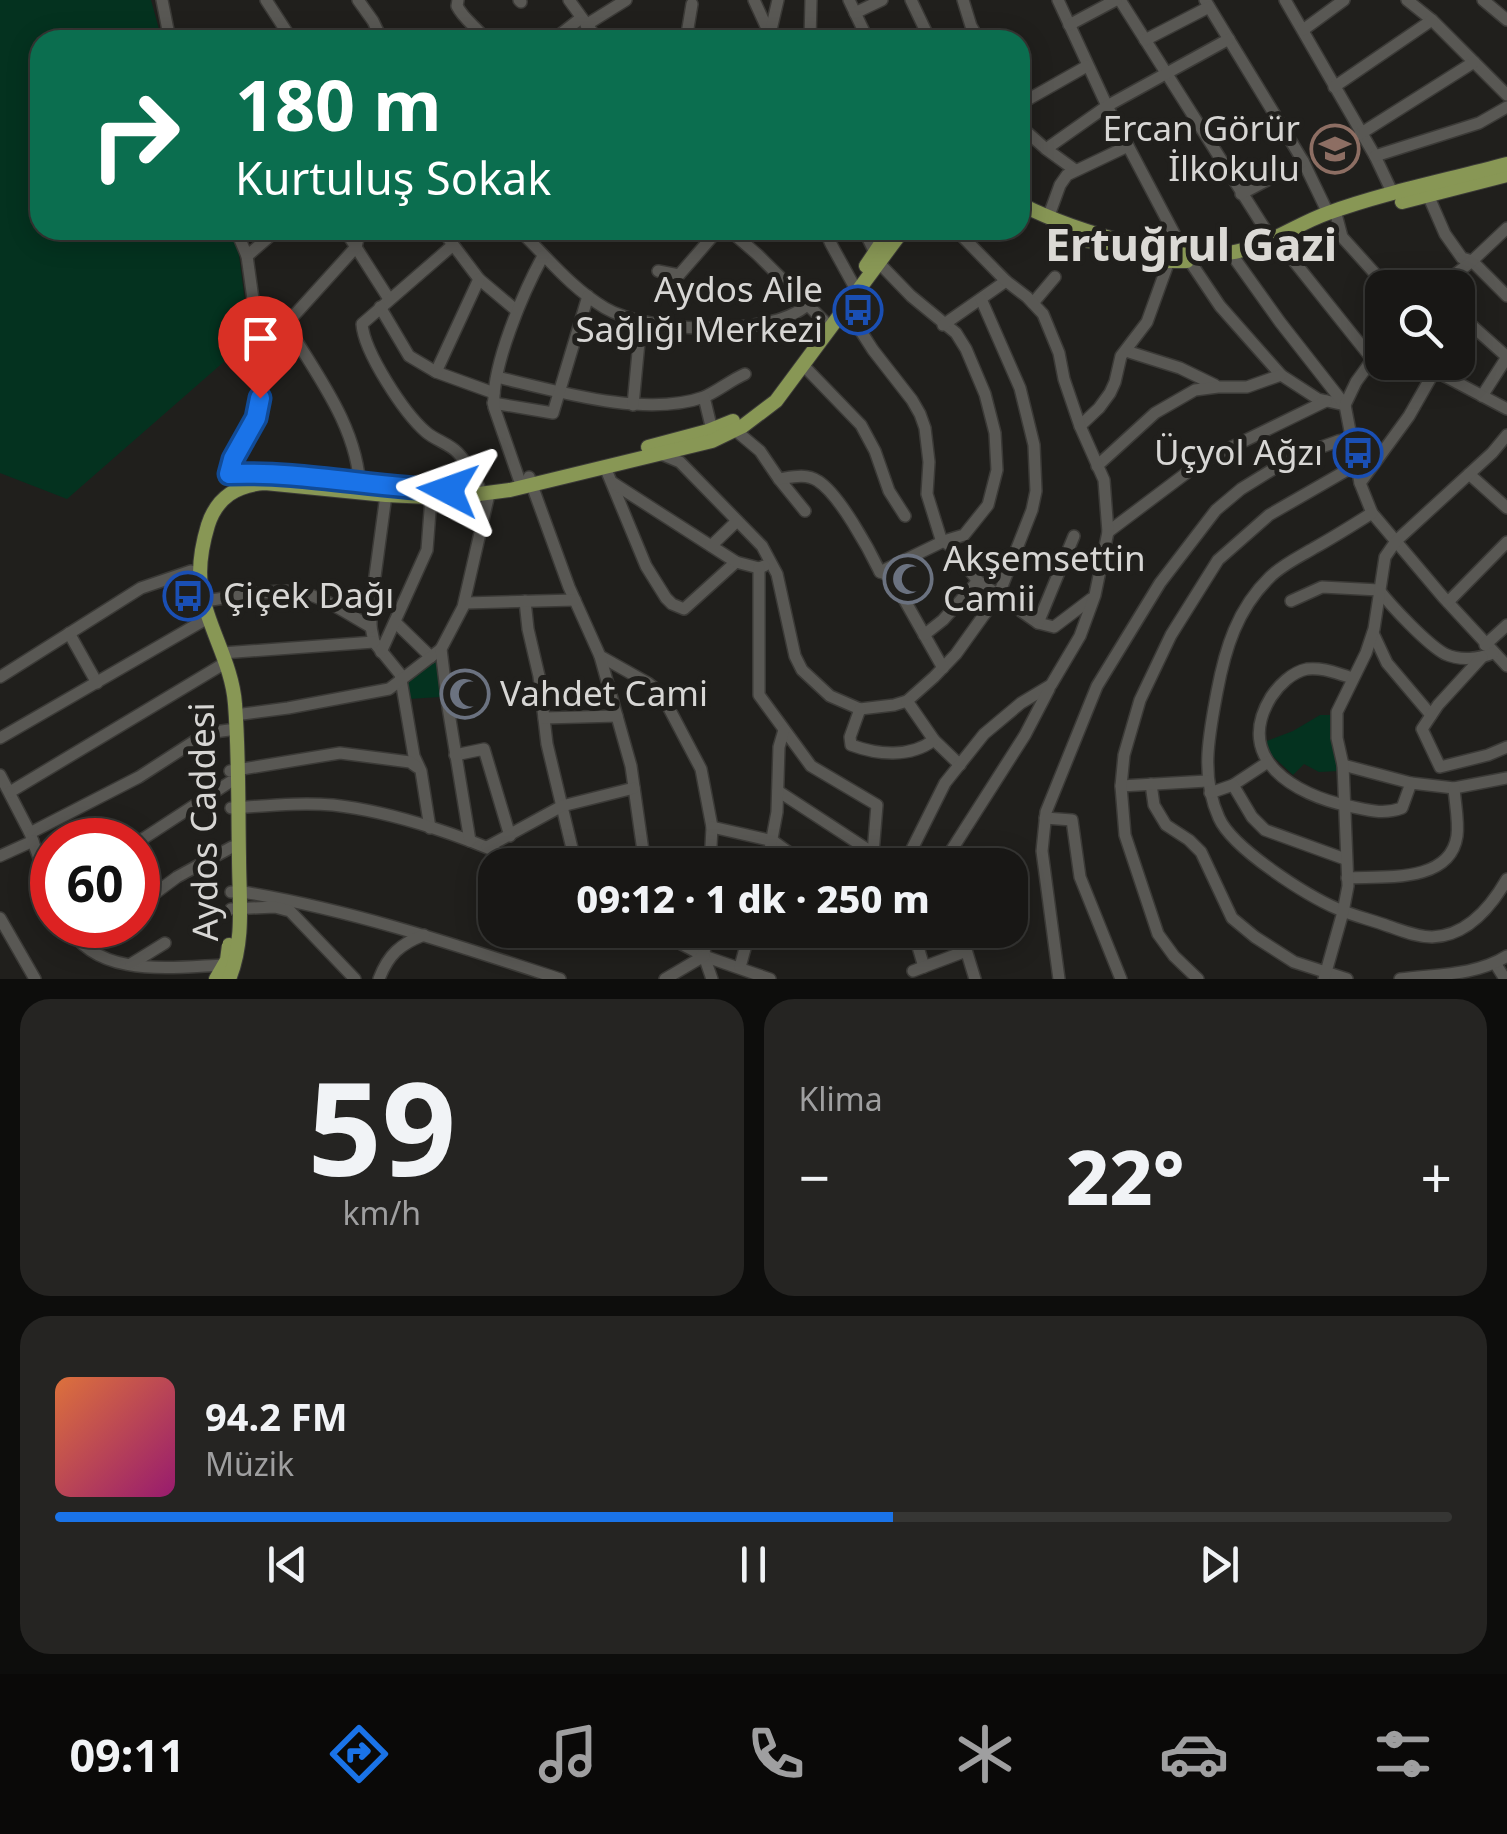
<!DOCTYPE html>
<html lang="tr">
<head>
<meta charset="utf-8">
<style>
  body { margin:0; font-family:"Noto Sans",sans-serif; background:#252422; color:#f1f3f6; height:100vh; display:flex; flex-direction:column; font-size:38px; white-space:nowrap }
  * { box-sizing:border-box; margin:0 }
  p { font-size:32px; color:#9f9fa0 }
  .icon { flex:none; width:55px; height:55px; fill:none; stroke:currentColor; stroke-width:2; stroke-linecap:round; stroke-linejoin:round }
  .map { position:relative; height:979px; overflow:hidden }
  .panel { display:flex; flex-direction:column; gap:20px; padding:20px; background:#0d0d0c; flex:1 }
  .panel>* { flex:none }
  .top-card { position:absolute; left:30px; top:30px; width:1000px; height:210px; border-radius:30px; box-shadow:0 5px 25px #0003,0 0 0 2px #363634; background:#0b6e4f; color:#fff; overflow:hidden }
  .tools { position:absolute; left:1365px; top:270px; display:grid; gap:20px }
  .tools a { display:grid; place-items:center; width:110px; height:110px; border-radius:20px; background:#181715; box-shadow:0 5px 25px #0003,0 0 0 2px #363634; font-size:50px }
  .speed { position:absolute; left:30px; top:818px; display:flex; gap:20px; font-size:50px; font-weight:700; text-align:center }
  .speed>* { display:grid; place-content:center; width:130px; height:130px; border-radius:50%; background:#181715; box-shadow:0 5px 25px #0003,0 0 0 2px #363634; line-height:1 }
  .speed .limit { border:15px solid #d22; background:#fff; color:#111 }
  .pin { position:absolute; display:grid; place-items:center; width:85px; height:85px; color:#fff; margin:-102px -42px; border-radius:50% 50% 50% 0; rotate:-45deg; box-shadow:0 0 10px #0007 }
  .pin .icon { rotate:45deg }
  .me { position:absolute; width:110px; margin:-55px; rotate:274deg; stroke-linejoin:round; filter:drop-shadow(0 0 8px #0008) }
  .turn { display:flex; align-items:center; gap:35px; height:210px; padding:0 40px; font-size:45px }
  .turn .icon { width:130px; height:130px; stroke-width:2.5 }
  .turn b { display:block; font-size:70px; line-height:85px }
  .big { font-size:75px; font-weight:800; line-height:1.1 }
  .panel .tile { flex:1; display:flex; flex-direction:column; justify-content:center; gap:15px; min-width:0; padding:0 35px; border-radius:30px; background:#252422 }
  .panel .dial { align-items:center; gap:0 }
  .dial b { font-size:130px; line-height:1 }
  .song { display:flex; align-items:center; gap:30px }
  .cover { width:120px; height:120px; border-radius:15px; background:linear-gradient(135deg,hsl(20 70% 55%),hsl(320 70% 35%)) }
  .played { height:10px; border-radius:5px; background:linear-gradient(90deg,#1a73e8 60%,#363634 60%) }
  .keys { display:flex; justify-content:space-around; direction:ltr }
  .heat { display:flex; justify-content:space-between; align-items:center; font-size:55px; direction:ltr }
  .panel .tiles { flex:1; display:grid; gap:20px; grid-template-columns:1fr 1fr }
  .tile:last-child { grid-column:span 2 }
  .trip { position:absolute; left:478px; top:848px; width:550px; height:100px; border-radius:30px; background:#181715; box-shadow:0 5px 25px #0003,0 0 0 2px #363634; font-weight:800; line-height:100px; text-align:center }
  .dock { display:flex; height:160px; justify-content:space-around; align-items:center; background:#0a0908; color:#9f9fa0 }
  .dock .icon { width:70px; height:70px }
  .dock .active { color:#1a73e8 }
  .dock b { font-size:45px; color:#f1f3f6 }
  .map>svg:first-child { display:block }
</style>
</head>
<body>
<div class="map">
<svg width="1507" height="979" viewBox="0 0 1507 979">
  <rect width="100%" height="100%" fill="#201f1c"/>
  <g fill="#04321f">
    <polygon points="0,0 151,0 162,40 40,40 40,230 228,230 238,248 250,339 67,499 0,473"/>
    <polygon points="436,660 439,660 441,697 408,699 408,683"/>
    <polygon points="1320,715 1335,715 1339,771 1319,772 1304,764 1293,775 1267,751 1264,742 1293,731"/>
  </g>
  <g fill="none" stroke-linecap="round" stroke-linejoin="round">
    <g stroke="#3b3a37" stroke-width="14">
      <g id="minor">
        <polyline points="162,0 170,40"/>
        <polyline points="266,0 292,40"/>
        <polyline points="358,0 373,21 382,40"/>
        <path d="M458,0L457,6C464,20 477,27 486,40"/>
        <polyline points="519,0 521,2"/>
        <polyline points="569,0 598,40"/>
        <polyline points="754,0 771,37"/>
        <polyline points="849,0 868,40"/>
        <polyline points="911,0 930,40"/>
        <polyline points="963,0 971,26 979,40"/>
        <polyline points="1058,0 1107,106 1185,254 1220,306 1281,375 1318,399 1345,405"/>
        <polyline points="1120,0 1272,240 1281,245 1372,359"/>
        <polyline points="1205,0 1303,161 1328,213"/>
        <polyline points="1285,0 1375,156 1393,194"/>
        <polyline points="1407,0 1432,20 1507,95"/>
        <polyline points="1483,0 1507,20"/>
        <polyline points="855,13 882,0"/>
        <polyline points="586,25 626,0"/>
        <polyline points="1069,25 1116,0"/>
        <polyline points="1303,30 1344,0"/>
        <polyline points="770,34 778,0"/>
        <polyline points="553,40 581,18"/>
        <polyline points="686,40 692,4"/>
        <polyline points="726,40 770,34 808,40"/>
        <polyline points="810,40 811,0"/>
        <polyline points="1145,40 1209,7"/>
        <polyline points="1334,87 1432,20"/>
        <polyline points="1020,104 1087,66"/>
        <polyline points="1020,126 1046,149"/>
        <polyline points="1360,134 1474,62"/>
        <polyline points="1375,156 1479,123 1507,107"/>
        <polyline points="1075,170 1046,149 1107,106 1229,39"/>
        <polyline points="1241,194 1303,161"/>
        <polyline points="1428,195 1445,234 1462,258 1472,261 1507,296"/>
        <polyline points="1048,218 1060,185 1067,175 1128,146"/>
        <polyline points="1337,218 1342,237 1388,288"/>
        <polyline points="345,230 389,299"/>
        <polyline points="442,230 479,279 517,311"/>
        <path d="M519,230C547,257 571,288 605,308C647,333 770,338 807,305"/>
        <polyline points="729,230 758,255 831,328"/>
        <polyline points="825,230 831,244 853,284"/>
        <polyline points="864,230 875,253"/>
        <path d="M453,245L362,324C364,352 404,413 426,432C435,440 450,444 458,453C467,462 473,476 479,487"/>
        <polyline points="247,256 277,230"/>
        <polyline points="1235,259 1280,322 1345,405"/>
        <polyline points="879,263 911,296 956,333 966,349 985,394 995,433 997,470 988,505 964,535 944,541 880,572"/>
        <polyline points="658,271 679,275 718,230"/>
        <polyline points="1438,288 1472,261 1507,228"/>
        <polyline points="1033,303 1055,277"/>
        <polyline points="380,307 409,356 436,372 494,393"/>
        <polyline points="846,308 873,350 912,400 920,414 925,428 929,462 927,494 941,539 950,546 978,581 1038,623 1054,627 1091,599"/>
        <polyline points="1458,309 1468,322 1507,357 1482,396"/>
        <path d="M286,324C317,375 359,429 360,491"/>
        <polyline points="943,325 1006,281"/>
        <polyline points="1382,346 1356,382 1345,405 1360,483 1372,513 1443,597 1507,666"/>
        <polyline points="1126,351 1180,368 1215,385"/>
        <polyline points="261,352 356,247 360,230"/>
        <polyline points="1418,362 1507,409"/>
        <polyline points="803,365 861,425 875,451 889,491 905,516"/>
        <polyline points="436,372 479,279"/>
        <path d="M497,377C556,391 645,418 704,397C718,391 731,380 745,374"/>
        <polyline points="704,397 712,430"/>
        <polyline points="493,403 553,413 588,296"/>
        <polyline points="633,405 641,321"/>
        <polyline points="1080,426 1099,408 1110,393 1115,382 1121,356 1147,322 1169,261"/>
        <polyline points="735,430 760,451 779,479 805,511"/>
        <polyline points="661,454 680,462 762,546 777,574 795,656 802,670 830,696 860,709 894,705 907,701 934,677 956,654 999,594 1032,510 1036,491 1034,445 1020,388 981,299"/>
        <polyline points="1097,466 1155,413 1195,390 1218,387 1247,387 1281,375"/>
        <polyline points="605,467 646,566 666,598 672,604 684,609 736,562 759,568 764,566"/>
        <polyline points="229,474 233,459 256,418 264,378 247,256 236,230"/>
        <polyline points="1469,474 1507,508"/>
        <polyline points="529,477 569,587 600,656 648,683 661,693 701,769 712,827 710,865"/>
        <path d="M519,479L494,407C491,366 524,291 543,256"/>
        <path d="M779,479C792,477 806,473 818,481C839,494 869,549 880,572L891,576L943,668"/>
        <polyline points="613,483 736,562"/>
        <polyline points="1360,483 1409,416 1434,372"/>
        <polyline points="386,495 371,606 371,627 374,642 400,674 414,756 421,771 430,828"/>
        <path d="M1372,513C1353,525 1334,537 1314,548C1299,557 1282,565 1270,577C1237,609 1225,649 1217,692C1209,735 1200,776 1219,818C1233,849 1306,895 1338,909C1354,916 1372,920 1388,926C1403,931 1417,937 1432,937C1467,936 1491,907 1507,879"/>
        <polyline points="1108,532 1201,462 1326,401"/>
        <polyline points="711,546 737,521"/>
        <polyline points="759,568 759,695 811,766 877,805 872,865"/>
        <path d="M204,601C227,598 279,588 299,592C325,597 349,615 371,627"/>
        <polyline points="525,601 528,629 539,676 547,744 576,865"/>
        <path d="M1291,601L1322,587L1379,590C1391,606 1428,645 1445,654C1460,661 1479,659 1493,653"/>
        <polyline points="1448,602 1507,542"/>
        <polyline points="465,603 575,600"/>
        <polyline points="395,622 431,657"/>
        <polyline points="1038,623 1074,536"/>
        <polyline points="69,633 97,683"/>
        <polyline points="1373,633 1387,663 1431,715"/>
        <polyline points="924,635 943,620 978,581"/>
        <polyline points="1485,645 1507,625"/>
        <polyline points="381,652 427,550 431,498"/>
        <polyline points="222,653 374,642"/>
        <polyline points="600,656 631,766 645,865"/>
        <polyline points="1482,657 1438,705 1422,729 1440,767 1488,755 1507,747"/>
        <polyline points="0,677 141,588 191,571"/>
        <path d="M1353,678C1338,674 1323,667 1307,669C1292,672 1279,685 1271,697C1233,759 1295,795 1349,806C1368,810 1383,815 1402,808L1411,783"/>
        <polyline points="907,701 934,740 960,765"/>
        <path d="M860,709L850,737L851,745C878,755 910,758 934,740"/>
        <polyline points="235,715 288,708 389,689 441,649"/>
        <polyline points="544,718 617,716"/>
        <polyline points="0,738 201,622"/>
        <polyline points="455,755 484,749 510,836"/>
        <polyline points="1343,765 1411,783 1454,788 1507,778"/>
        <polyline points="230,771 340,753 410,762 417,767"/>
        <polyline points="0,775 30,833 52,895"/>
        <polyline points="1151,784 1154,805 1166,825 1189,840 1201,852 1232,918 1255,937 1294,962 1347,979"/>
        <polyline points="1233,785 1268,762"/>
        <polyline points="1121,786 1207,781"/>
        <polyline points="778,791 873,853"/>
        <polyline points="10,792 225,663"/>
        <polyline points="1210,793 1233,785 1252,817 1265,830 1345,859"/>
        <path d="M231,808C265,806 299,802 333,805C396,812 469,838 527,865"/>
        <polyline points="1045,818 1072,820 1080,877 1121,979"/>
        <polyline points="712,827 773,841 806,865"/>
        <polyline points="30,833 139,777 207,733 229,730"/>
        <polyline points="470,841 448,707 441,649 463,607 489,494"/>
        <polyline points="138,842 230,782"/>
        <polyline points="487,847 562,806 634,788"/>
        <polyline points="0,856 33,841"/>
        <polyline points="767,865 777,812 779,747 784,730"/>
        <polyline points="904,865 945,783 984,734 1021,703 1051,685 1080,636 1095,595 1108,532 1104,480 1080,426 1064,379 1059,353 1043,314 1027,297 1006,281 956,230"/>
        <polyline points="942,865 1025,735 1049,689"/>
        <path d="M1347,878C1382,876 1450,884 1457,836C1459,821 1455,803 1454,788"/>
        <path d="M231,892H243C352,910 456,945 560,979"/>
        <polyline points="138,906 177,877 232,847"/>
        <polyline points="231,909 275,907 290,911 355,979"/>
        <polyline points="0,918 35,979"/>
        <path d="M68,925C96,979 173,967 224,965"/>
        <polyline points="655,930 704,956 770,979"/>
        <polyline points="706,930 704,956 712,979"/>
        <polyline points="913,930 924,967"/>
        <polyline points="960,930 975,979"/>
        <polyline points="85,945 112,925"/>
        <polyline points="1495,963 1505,979"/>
        <polyline points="131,964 165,943"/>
        <polyline points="740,967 750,930"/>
        <polyline points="913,971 966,951"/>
        <path d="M379,979C388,955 400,944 424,935"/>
        <polyline points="665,979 704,956"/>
        <polyline points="1059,979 1042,851 1046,812 1097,686 1160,583 1216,510 1241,489 1275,468 1305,453 1338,441 1350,439"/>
        <polyline points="1198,979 1174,956 1158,934 1125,835 1121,786 1124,755 1140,700 1171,635 1218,560 1269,515 1356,465"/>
        <polyline points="1324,979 1343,912 1348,886 1343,765 1337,738 1337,712 1366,653 1374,629 1385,557 1396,541 1492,453 1507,435"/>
        <path d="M1400,979C1436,974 1475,976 1507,956"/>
      </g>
    </g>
    <g stroke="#3b3a37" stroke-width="16">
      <g id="major">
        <polyline points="1402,202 1507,175"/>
        <path d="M1020,204C1074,231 1184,266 1243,250C1274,242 1299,223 1328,213C1386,192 1448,180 1507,164"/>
        <polyline points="1081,239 1169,261 1187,261"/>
        <polyline points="866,266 890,230"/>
        <polyline points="648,447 708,431 733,421"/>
        <polyline points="226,478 232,473 251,472 327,479"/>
        <polyline points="216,979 227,960 229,945"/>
        <path d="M229,979C245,941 239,898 239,857C238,806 239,754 235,704C232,662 206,626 201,586C198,565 202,545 208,525C217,497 237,485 265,483L386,495L449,498L510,490L712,441L743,426L776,401L903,230"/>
      </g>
    </g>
    <use href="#minor" stroke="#595854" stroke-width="11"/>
    <use href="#major" stroke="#889755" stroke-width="14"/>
  </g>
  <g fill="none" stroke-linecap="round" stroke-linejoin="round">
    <g stroke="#114b97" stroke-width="25">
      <path id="route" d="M260,398L256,418L233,459L229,474C302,471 375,488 448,490"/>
    </g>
    <use href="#route" stroke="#1a73e8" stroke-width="18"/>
  </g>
  <defs>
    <g id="school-ring" transform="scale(2.5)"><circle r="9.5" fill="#201f1c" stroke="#8d6e63" stroke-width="1.5"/><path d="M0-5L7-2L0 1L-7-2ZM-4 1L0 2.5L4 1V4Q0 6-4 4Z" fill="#8d6e63"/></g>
    <g id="bus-ring" transform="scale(2.5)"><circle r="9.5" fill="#201f1c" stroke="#1a4fb4" stroke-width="1.5"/><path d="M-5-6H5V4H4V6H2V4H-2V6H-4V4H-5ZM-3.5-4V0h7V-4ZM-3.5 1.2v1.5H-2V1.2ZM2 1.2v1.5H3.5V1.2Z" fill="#1a4fb4"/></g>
    <g id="mosque-ring" transform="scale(2.5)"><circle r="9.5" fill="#201f1c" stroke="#6b7280" stroke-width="1.5"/><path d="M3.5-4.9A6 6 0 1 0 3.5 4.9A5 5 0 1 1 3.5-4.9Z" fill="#6b7280"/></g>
  </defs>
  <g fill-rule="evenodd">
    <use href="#school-ring" x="1335" y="149"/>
    <use href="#bus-ring" x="858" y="310"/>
    <use href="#bus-ring" x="1358" y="453"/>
    <use href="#mosque-ring" x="908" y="579"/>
    <use href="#bus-ring" x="188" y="596"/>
    <use href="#mosque-ring" x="465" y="694"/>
  </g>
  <g text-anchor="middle" stroke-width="10" stroke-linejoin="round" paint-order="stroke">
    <g font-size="35" fill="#d7d6d4" stroke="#201f1c" text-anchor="end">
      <text x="1300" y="141">Ercan Görür<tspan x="1300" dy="40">İlkokulu</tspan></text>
      <text x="823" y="302">Aydos Aile<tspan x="823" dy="40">Sağlığı Merkezi</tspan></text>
      <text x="1323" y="465">Üçyol Ağzı</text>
      <text x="943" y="571" text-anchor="start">Akşemsettin<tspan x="943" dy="40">Camii</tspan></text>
      <text x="223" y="608" text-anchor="start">Çiçek Dağı</text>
      <text x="500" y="706" text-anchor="start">Vahdet Cami</text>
    </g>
    <g font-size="35" fill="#d7d6d4" stroke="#201f1c">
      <text transform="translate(204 822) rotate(-91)" y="12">Aydos Caddesi</text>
    </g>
    <g font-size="45" font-weight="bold" fill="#dbd9d5" stroke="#201f1c">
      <text x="1191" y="261">Ertuğrul Gazi</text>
    </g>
  </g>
</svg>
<div class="tools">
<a><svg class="icon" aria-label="search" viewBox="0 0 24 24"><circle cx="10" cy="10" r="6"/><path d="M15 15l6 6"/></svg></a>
</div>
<div class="speed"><div class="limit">60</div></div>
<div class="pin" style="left:260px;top:398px;background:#d93025"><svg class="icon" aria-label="arrive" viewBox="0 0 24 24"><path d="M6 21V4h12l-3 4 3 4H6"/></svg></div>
<svg class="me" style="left:448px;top:490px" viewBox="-20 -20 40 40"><path d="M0-17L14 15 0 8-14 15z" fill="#1a73e8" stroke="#fff" stroke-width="4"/></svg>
<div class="trip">09:12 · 1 dk · 250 m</div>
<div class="top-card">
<div class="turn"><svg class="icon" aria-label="right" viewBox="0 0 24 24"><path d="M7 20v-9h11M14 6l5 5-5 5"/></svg><div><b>180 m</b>Kurtuluş Sokak</div></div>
</div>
</div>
<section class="panel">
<div class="tiles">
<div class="tile dial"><b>59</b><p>km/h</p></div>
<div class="tile"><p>Klima</p>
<div class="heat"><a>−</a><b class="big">22°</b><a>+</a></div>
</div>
<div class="tile">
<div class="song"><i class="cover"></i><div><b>94.2 FM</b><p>Müzik</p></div></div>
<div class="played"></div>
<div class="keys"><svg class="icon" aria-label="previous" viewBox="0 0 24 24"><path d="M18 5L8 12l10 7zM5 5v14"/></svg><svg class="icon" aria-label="pause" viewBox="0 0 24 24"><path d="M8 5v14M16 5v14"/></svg><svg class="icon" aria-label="next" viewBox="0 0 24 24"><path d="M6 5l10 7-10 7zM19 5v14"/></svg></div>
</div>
</div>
</section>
<nav class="dock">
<b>09:11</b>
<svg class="icon active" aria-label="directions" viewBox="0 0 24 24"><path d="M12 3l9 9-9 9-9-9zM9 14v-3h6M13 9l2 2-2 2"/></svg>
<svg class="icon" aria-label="music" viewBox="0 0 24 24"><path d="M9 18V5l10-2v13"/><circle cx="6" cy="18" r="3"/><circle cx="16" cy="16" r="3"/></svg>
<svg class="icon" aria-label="phone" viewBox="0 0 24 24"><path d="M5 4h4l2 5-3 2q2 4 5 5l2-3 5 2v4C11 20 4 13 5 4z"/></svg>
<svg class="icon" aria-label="climate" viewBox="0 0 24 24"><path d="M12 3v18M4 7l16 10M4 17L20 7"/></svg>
<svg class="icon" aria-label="car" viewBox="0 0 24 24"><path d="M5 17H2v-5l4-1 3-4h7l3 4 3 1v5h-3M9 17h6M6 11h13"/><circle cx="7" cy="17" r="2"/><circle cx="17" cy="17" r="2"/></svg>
<svg class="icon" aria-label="filters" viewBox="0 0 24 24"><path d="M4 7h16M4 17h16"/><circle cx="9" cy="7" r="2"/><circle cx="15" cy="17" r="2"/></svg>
</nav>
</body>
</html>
